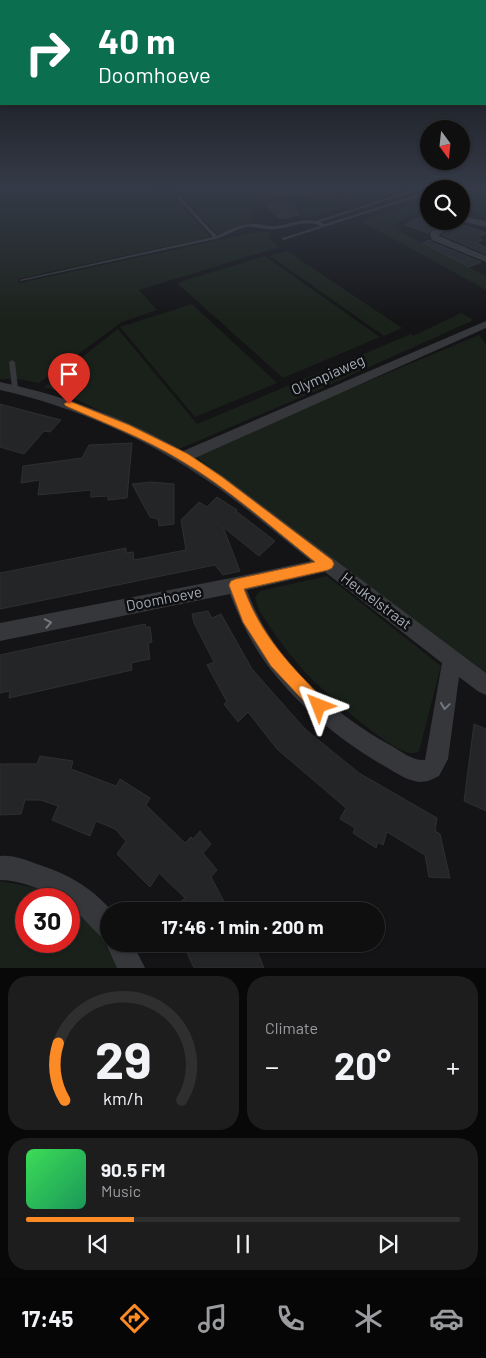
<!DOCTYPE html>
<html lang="en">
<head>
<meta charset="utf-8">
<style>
  body { margin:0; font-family:Barlow,sans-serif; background:#1d1d1e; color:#f1f3f6; height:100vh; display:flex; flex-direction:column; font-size:19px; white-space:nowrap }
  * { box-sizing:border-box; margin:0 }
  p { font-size:16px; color:#9b9c9f }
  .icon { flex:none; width:28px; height:28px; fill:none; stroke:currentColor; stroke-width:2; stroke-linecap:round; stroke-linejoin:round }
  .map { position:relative; height:968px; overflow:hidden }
  .panel { display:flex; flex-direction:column; gap:8px; padding:8px; background:#080809; flex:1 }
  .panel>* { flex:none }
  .guide { position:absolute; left:0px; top:0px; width:486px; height:105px; box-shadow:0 1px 4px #0004,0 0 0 1px #2f2f30; background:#0b6e4f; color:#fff; overflow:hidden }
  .needle { width:32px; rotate:165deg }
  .controls { position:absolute; left:420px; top:120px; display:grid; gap:10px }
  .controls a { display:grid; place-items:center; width:50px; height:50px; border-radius:50%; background:#0f0f10; box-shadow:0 1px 4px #0004,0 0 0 1px #2f2f30; font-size:25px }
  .speed { position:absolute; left:15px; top:888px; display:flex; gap:10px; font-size:25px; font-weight:700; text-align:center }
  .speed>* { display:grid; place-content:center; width:65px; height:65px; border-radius:50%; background:#0f0f10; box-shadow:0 1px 4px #0004,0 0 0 1px #2f2f30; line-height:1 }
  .speed .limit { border:8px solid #d22; background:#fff; color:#111 }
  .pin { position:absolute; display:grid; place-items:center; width:42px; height:42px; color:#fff; margin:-51px -21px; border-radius:50% 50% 50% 0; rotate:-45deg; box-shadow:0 0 5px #0007 }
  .pin .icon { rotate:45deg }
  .me { position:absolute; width:55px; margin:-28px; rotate:315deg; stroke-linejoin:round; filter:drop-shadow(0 0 4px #0008) }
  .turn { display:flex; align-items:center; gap:18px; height:105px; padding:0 15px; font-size:22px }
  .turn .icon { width:65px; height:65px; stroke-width:2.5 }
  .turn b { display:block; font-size:35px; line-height:42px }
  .big { font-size:38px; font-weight:700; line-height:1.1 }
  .panel .card { flex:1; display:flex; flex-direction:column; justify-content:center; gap:8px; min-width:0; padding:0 18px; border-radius:20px; background:#1d1d1e }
  .panel .dial { align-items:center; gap:0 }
  .dial svg { height:130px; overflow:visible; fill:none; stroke:#2f2f30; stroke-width:7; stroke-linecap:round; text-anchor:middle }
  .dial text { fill:#f1f3f6; stroke:none }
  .song { display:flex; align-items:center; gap:15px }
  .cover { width:60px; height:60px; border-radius:8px; background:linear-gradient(135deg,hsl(130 70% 55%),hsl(150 70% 35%)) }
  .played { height:5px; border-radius:2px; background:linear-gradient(90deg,#fd8b25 25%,#2f2f30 25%) }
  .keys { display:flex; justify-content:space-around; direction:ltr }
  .heat { display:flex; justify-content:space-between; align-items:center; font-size:28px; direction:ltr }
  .panel .tiles { flex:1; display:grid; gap:8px; grid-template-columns:1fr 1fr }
  .card:last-child { grid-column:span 2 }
  .trip { position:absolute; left:100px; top:902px; width:285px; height:50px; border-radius:25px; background:#0f0f10; box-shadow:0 1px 4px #0004,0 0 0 1px #2f2f30; font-weight:700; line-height:50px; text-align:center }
  .menu { display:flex; height:80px; justify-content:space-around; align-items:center; background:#060606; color:#9b9c9f }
  .menu .icon { width:35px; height:35px }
  .menu .current { color:#fd8b25 }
  .menu b { font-size:22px; color:#f1f3f6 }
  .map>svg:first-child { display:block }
</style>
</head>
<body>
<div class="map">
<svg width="486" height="968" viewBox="0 0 486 968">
  <rect width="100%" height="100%" fill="#141416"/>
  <g fill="#1a211a">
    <polygon points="85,188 184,188 299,196 327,191 332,194 301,198 155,189 169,192 210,237 18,279 19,283 256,232 267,232 271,235 269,239 280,247 139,290 157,310 122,322 39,383 18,379 0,379 0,194 38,194"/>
    <polygon points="341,188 406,188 360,203 334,189"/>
    <polygon points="459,188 486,197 486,214 482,216 471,209 464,210 461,207 461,189 450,189"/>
    <path d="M179,193L295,200L336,197L352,205L304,219L284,203L249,210L257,219C251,226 228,230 218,235Z"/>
    <polygon points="429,198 429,206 392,225 398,227 395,229 486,276 486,290 361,221"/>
    <polygon points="287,251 402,328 384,336 270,256"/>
    <polygon points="265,256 380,337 283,378 177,283"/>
    <polygon points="192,304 277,383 195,417 120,327"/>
    <polygon points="461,313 474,320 311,393 179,449 61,392 44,387 118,329 197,424 411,334 413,336"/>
    <polygon points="479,335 486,344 486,673 196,457 330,397"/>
    <path d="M327,576L441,666L419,751C418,752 414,753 412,753C392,754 313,683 299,665C284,648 271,629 259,610L255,598L260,591Z"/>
    <polygon points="0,881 37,888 53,899 26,899 26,941 69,941 69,909 96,928 118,968 0,968"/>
  </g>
  <g fill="#29363b">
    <polygon points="0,188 85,188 38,194 0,194"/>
    <polygon points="184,188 341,188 299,196"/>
  </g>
  <g fill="#242527" stroke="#2e2f32">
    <polygon points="285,203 299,215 280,219 267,206"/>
    <polygon points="422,216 429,219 429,221 441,223 428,233 405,225"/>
    <polygon points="463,225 486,233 477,238 482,240 476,243 486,247 486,254 442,235 455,226 460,227"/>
    <polygon points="430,240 431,242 481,262 469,267 423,243"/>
    <polygon points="0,404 26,411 61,420 50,432 44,431 24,454 0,447"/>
    <polygon points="132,443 127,498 108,500 108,496 91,497 91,490 38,495 40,480 21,483 23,466 82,458 89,445"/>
    <polygon points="151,482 174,484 174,524 159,526 158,519 150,517 132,484"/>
    <polygon points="217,497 237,510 236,511 275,541 259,556 223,527 240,571 223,575 215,565 0,609 0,573 126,548 126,553 133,552 134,560 186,550 181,520 199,502 207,507"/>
    <polygon points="208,611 212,618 221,614 252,669 305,729 359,773 437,818 435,831 440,834 450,878 429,877 425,855 387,832 383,845 378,842 376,848 353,833 355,828 340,819 346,808 277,749 248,712 238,722 224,704 227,702 207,665 214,662 194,623 192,614"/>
    <polygon points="145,624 146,627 150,627 152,642 148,643 150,659 131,663 132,670 9,698 10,691 0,693 0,655"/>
    <polygon points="474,724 486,729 486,811 464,801"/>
    <polygon points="40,756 73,761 71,769 116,786 120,779 150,798 146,805 185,843 191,837 193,839 200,831 211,844 203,853 217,870 211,877 229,911 185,911 180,902 185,898 159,873 150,887 117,854 126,841 115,829 96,821 90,836 52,820 58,806 41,800 25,800 21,814 0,815 0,764 37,764"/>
    <polygon points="183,944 254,944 264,968 194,968"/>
  </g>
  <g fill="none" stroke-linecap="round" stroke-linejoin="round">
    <g fill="#35373b" fill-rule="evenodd">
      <path d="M419,188H424L320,222L325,224L429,191V193L284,240L282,239V238L321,226C303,218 286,231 268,229C259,229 255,225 245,227C235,230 226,236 216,239L21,281L19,280L213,237L176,196L175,195L177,194L217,236C228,230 241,224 254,224C262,224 268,227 277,226C290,224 303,218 316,221Z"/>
      <polygon points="436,188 441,188 440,189"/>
      <polygon points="461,212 467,218 467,220 465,220 461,216"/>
      <polygon points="12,360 15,362 18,388 15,390 12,388 9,362"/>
    </g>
    <g fill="#35373b" fill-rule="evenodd">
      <polygon points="463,188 474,188 486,191 486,196"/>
      <polygon points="461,216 486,221 486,227 460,221"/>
      <polygon points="448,221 458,221 439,235 439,236 486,256 486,262 432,240 430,234 431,232"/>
      <path d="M486,321V328L195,458L223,476L486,673V695L479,692L459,677L448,759L439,776C433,779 427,782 420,782C408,781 396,773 386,767C339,740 297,705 265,662C250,641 239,618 230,594L0,641V623L236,577L311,561C278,535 246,507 211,483C147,439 76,407 0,390V382C65,396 126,418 183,451ZM325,572L442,663L425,760C412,761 401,751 390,745C330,712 270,656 247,590Z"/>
      <path d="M0,856C12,855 23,859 34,863C66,873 90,886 112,911H109V944H133L145,968H117L106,944L108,939L100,936L69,904V899C60,899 55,895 46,892C32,886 16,880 0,880Z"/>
    </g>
  </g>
  <defs><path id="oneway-chevron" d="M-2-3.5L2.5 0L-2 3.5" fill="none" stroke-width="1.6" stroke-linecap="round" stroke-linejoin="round" transform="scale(1.25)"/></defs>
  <g stroke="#73787f">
    <use href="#oneway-chevron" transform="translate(48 623) rotate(-11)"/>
    <use href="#oneway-chevron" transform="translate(445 706) rotate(98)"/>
  </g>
  <linearGradient id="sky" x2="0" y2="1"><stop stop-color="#0b0b0c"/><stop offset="0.58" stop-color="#343a47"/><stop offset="1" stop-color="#343a47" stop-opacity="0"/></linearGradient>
  <rect width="486" height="323" fill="url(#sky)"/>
  <path fill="#fd8b25" stroke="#a45a18" d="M69,401L129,425L188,454L222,477L332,560L334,564L332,568L328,570L244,589C262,637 290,665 325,701L327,706L325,712L319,714L314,712L271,666L243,622L229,585L231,581L236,579L315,562C271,527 228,488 180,460C144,438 104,423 66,406L64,404Z"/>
  <g text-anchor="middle" stroke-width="5" stroke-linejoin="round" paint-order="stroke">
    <g font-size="15" fill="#a5aeb7" stroke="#0f0f11">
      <text transform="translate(328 375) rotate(-24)" y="5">Olympiaweg</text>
      <text transform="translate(164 599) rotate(-11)" y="5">Doomhoeve</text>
      <text transform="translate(376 601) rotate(37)" y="5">Heukelstraat</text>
    </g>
  </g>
</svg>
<div class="controls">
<a><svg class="needle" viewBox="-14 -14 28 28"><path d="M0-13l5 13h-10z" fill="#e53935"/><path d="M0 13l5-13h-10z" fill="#9b9c9f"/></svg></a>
<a><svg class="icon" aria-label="search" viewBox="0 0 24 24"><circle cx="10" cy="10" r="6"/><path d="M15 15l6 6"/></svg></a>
</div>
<div class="speed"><div class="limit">30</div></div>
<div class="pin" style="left:69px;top:404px;background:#d93025"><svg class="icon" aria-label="arrive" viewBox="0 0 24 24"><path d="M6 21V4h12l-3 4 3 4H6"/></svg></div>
<svg class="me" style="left:319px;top:706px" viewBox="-20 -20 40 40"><path d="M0-17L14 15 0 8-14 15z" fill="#fd8b25" stroke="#fff" stroke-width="4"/></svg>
<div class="trip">17:46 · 1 min · 200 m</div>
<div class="guide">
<div class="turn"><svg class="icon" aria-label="right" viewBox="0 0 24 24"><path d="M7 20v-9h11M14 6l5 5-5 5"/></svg><div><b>40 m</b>Doomhoeve</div></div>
</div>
</div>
<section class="panel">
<div class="tiles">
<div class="card dial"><svg viewBox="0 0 100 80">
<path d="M14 69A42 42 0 1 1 86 69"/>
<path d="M14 69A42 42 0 0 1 10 34" stroke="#fd8b25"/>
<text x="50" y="56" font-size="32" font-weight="700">29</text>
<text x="50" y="72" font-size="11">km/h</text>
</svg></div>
<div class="card"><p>Climate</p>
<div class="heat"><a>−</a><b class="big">20°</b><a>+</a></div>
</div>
<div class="card">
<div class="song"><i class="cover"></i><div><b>90.5 FM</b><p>Music</p></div></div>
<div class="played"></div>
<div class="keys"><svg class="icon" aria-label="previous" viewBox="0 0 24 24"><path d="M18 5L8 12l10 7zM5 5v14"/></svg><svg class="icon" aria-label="pause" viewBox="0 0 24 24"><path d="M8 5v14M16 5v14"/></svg><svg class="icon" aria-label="next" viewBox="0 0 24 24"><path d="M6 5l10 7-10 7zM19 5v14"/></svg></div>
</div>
</div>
</section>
<nav class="menu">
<b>17:45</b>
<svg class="icon current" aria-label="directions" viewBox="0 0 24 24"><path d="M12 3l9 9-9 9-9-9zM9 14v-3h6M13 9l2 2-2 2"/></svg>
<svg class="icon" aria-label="music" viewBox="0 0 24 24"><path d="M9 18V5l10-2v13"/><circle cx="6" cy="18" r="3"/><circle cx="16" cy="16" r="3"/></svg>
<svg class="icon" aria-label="phone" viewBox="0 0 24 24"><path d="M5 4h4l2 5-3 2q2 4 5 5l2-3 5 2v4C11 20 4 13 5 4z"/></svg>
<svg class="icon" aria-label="climate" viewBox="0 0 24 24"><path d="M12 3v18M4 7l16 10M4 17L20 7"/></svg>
<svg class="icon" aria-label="car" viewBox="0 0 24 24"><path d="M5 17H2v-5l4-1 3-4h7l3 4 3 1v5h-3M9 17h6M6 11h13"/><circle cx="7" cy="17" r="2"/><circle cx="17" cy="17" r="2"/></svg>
</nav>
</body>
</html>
